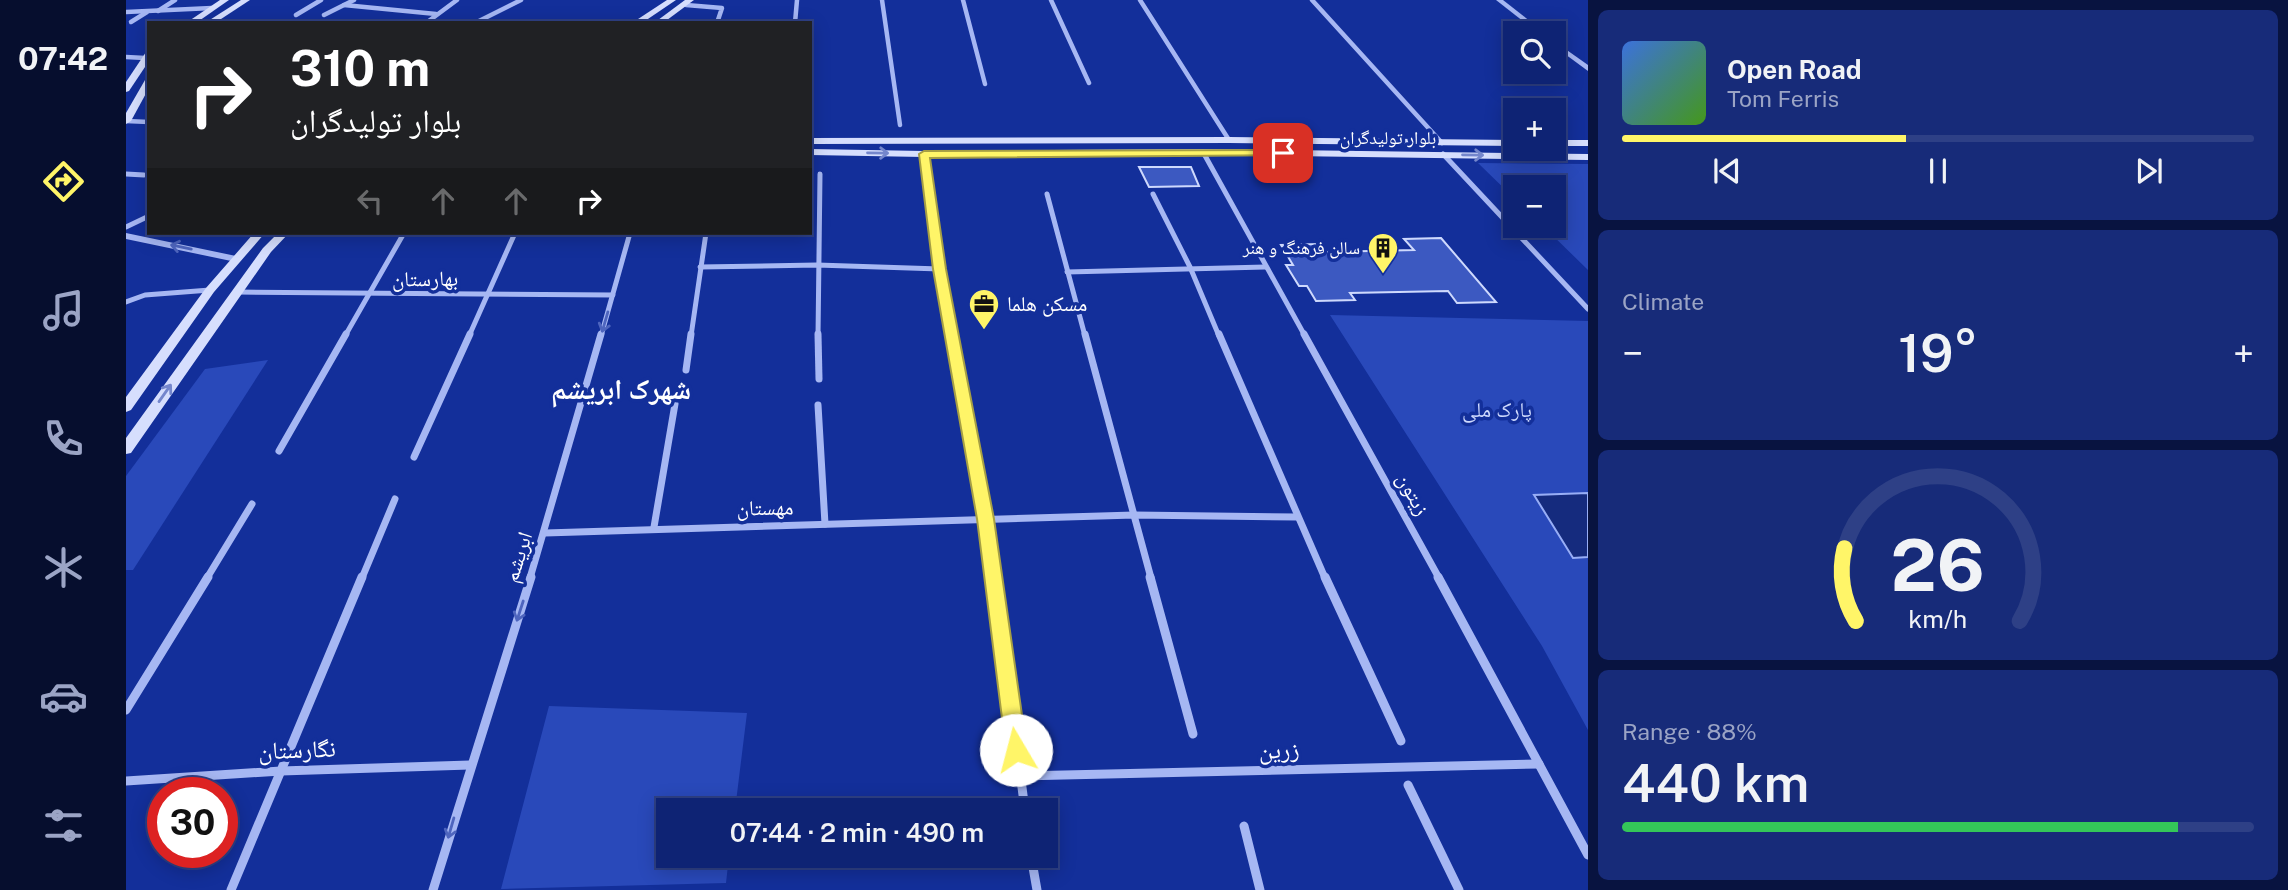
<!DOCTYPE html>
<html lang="en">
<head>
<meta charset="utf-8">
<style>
  body { margin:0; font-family:"Public Sans","Noto Naskh Arabic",sans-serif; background:#172b79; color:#f1f3f6; height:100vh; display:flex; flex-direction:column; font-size:26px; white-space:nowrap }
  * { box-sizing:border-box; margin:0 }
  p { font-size:23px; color:#9ba4c5 }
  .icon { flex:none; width:38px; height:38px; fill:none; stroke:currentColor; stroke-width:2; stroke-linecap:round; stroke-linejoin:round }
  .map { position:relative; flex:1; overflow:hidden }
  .sheet { display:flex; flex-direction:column; gap:10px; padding:10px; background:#081340; width:700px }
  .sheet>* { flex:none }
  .hud { position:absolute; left:21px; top:21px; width:665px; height:214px; border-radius:0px; box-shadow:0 4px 18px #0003,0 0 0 2px #2e4086; background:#202124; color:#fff; overflow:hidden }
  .tools { position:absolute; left:1377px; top:21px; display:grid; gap:14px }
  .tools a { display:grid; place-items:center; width:63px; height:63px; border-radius:0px; background:#0e2374; box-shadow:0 4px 18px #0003,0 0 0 2px #2e4086; font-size:35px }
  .speed { position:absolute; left:21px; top:777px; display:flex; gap:14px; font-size:35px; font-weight:700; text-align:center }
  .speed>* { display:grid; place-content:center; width:91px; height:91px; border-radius:50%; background:#0e2374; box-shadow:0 4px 18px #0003,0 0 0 2px #2e4086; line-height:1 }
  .speed .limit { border:10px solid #d22; background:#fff; color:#111 }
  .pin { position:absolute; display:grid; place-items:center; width:60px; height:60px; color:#fff; margin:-30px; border-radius:14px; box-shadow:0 4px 10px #0006 }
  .me { position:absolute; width:77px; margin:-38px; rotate:352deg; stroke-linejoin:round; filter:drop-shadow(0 0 5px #0008) }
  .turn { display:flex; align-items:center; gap:24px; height:147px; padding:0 28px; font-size:32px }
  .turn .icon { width:91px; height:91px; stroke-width:2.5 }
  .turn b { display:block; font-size:49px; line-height:60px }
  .lanes { display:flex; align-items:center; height:66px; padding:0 28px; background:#0003; justify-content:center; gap:35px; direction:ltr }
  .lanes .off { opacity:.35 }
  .big { font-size:52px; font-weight:600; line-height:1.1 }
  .sheet .widget { flex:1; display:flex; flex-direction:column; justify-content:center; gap:10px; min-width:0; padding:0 24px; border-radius:10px; background:#172b79 }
  .sheet .dial { align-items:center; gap:0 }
  .dial svg { height:182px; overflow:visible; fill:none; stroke:#2e4086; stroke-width:7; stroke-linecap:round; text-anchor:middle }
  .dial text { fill:#f1f3f6; stroke:none }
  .song { display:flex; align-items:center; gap:21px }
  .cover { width:84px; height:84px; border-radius:10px; background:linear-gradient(135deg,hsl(220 70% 55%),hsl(100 70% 35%)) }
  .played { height:7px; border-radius:4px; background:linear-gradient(90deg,#fff568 45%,#2e4086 45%) }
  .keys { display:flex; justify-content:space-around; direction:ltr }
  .heat { display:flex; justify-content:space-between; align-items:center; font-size:38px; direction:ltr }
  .charge { height:10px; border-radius:5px; background:linear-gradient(90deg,#34c759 88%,#2e4086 0) }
  .trip { position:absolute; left:530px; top:798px; width:402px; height:70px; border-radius:0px; background:#0e2374; box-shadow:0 4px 18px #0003,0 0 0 2px #2e4086; font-weight:600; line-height:70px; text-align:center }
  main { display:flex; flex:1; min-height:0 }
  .dock { display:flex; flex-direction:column; width:126px; justify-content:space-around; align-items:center; background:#060e2e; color:#9ba4c5 }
  .dock .icon { width:49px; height:49px }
  .dock .selected { color:#fff568 }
  .dock b { font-size:32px; color:#f1f3f6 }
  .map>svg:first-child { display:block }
</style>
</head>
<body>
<main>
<nav class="dock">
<b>07:42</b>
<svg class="icon selected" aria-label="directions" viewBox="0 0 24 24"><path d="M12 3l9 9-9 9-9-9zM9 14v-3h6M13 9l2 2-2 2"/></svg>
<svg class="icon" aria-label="music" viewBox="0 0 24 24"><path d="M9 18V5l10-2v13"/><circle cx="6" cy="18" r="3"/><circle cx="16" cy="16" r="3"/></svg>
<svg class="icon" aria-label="phone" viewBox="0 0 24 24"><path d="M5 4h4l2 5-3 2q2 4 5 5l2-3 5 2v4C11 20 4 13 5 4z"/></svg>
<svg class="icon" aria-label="climate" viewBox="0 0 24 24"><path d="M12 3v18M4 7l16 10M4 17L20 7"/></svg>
<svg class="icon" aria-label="car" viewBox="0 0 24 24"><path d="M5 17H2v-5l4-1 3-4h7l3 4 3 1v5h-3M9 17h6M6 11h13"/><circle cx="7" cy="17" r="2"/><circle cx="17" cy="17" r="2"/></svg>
<svg class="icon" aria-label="filters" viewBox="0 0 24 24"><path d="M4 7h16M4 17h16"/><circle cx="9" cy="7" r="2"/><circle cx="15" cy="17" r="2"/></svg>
</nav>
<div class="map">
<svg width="1462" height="890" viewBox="0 0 1462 890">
  <rect width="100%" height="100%" fill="#132f9a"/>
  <g fill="#2949ba">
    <polygon points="1352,163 1462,164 1462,270 1417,226 1428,226 1428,187 1390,187 1389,199"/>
    <polygon points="1204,315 1462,321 1462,730 1416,646"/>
    <polygon points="142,360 7,570 0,570 0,476 79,369"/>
    <polygon points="423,706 621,713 609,810 542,810 542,856 603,856 600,883 375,889"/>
  </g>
  <polygon fill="#152b7e" stroke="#98aef6" stroke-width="2" points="1462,493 1462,557 1447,558 1408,495"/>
  <g fill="#3c59c1" stroke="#ced9fd" stroke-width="2">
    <polygon points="1013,167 1065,167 1073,186 1023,187"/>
    <polygon points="1315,238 1370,302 1331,303 1322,291 1224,293 1229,300 1190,301 1181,286 1173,286 1160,265 1167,265 1155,245 1194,244 1199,252 1288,250 1278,239"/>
  </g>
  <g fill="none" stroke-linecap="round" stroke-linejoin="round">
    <g stroke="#a6b7f3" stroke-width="4.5">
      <polyline points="756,0 774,125"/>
      <polyline points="837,0 859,84"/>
      <polyline points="925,0 963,83"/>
      <polyline points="1014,0 1103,140"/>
      <polyline points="1186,0 1316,143"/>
      <polyline points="218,5 310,14"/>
      <polyline points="560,5 596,8 591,23"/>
      <polyline points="32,11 49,0"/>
      <polyline points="0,12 86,8"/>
      <polyline points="170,15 195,0"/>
      <polyline points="198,15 228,0"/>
      <polyline points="5,22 21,12"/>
      <polyline points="300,23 331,0"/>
      <polyline points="349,23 395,0"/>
      <polyline points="669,23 671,0"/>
      <polyline points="0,57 19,58"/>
      <polyline points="0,121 23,122"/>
    </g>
    <g stroke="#a6b7f3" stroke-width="5">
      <polyline points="1077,152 1179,336"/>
      <polyline points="798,154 826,336"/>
      <polyline points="1317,154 1462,309"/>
      <polyline points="0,174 18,175"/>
      <polyline points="921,194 959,336"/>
      <polyline points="1027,194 1064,267 1093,336"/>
      <polyline points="0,227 23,216"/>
      <polyline points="574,267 691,265 814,269"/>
      <polyline points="941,272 1139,267"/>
      <polyline points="111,292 487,295"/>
      <polyline points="0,302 19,295 84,290"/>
      <polyline points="219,336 278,233"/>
      <polyline points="343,336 389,233"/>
      <polyline points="475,336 504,233"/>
      <polyline points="565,336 580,233"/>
      <polyline points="692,336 694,174"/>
    </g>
    <g stroke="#a6b7f3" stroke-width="7">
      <polyline points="692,334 693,379"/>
      <polyline points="826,334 860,519 868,578"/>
      <polyline points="959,334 1025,578"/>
      <polyline points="1093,334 1199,578"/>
      <polyline points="1178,334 1313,578"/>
      <polyline points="560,370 565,334"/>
      <polyline points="692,405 699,524"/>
      <polyline points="153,451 220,334"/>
      <polyline points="288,457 344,334"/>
      <polyline points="528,527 549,404"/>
      <polyline points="419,533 1008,515 1171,517"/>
      <polyline points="81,578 126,504"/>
      <polyline points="236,578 269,499"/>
      <polyline points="404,578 475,334"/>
    </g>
    <g stroke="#a6b7f3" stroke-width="9">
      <polyline points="868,577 899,810"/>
      <polyline points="1024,577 1067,734"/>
      <polyline points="1199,577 1275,741"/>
      <polyline points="1312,577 1462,855"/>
      <polyline points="0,710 82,577"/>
      <polyline points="894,776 1413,764"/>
      <polyline points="0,781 155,771 344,765"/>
      <polyline points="1282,785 1333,890"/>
      <polyline points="1118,826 1134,890"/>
      <polyline points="905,856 911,890"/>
      <polyline points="105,890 236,577"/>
      <polyline points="307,890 405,577"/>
    </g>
    <g fill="#a6b7f3" fill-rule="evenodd">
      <polygon points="1370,0 1377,0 1419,33 1412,33"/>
      <polygon points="1428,41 1462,65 1462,71 1428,46"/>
      <polygon points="0,233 110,256 115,259 110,262 0,239"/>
    </g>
    <g fill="#d6defd" fill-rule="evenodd">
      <polygon points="94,0 103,0 70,23 60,23"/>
      <polygon points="115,0 124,0 89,23 79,23"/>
      <polygon points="541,0 550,0 516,23 506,23"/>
      <polygon points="559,0 568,0 537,23 528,23"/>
      <polygon points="20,52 23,52 23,61 3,91 0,92 0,82"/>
      <polygon points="23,77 23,88 5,121 0,124 0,113 19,80"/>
      <polygon points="1103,137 1390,140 1390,146 1103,143 684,144 684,138"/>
      <rect x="1428" y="140" width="34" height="6"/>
      <polygon points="684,149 798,151 1077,149 1462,154 1462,160 1077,155 798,157 684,155"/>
      <polygon points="128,233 139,233 88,292 5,410 0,412 0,397 80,288"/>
      <polygon points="152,233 163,233 145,252 5,453 0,454 0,438 137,248"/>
    </g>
  </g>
  <defs><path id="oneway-shaft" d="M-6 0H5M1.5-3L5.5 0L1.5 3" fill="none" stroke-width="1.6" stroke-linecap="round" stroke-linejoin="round" transform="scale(1.75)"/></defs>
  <g stroke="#7486cc">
    <use href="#oneway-shaft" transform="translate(752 153) rotate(1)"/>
    <use href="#oneway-shaft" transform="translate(1347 155) rotate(1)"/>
    <use href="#oneway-shaft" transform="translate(39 393) rotate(-55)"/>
  </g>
  <g stroke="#4e65be">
    <use href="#oneway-shaft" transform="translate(55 247) rotate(-168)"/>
    <use href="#oneway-shaft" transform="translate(479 322) rotate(106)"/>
    <use href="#oneway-shaft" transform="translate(394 611) rotate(108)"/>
    <use href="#oneway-shaft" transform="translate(325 828) rotate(106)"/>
  </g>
  <polygon fill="#fff568" stroke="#a69f44" stroke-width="2" points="1157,150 1161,151 1161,155 804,158 820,269 868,519 901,750 898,757 890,760 883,757 880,750 851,519 807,269 793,154 798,151"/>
  <defs>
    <g id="building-pin" transform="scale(1.575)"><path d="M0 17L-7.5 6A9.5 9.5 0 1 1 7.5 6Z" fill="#fff568" stroke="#132f9a"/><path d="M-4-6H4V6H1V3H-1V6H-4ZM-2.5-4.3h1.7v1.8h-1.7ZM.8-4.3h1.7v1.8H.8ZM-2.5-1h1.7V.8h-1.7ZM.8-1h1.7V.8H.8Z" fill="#111"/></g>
    <g id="office-pin" transform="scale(1.575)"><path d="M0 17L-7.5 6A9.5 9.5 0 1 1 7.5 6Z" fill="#fff568" stroke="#132f9a"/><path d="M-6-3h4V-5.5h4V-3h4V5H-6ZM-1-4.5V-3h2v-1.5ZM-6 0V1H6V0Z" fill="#111"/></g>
  </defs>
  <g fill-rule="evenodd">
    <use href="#building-pin" x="1257" y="248"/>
    <use href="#office-pin" x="858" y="304"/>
  </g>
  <g text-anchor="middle" stroke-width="7" stroke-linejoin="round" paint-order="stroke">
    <g font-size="18" fill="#fff" stroke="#132f9a">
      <text x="1262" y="144">بلوار تولیدگران</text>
    </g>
    <g font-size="18" fill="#fff" stroke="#132f9a" text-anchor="end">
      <text x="1234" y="254">سالن فرهنگ و هنر</text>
    </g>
    <g font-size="21" fill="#fff" stroke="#132f9a">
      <text transform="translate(299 279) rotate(-1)" y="7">بهارستان</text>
      <text transform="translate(1287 494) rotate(61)" y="7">زیتون</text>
      <text transform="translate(639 508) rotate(-1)" y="7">مهستان</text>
      <text transform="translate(392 557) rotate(-72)" y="7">ابریشم</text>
    </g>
    <g font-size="21" fill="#fff" stroke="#132f9a" text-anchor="start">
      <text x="881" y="311">مسکن هلما</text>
    </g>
    <g font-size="21" fill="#ced9fd" stroke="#132f9a">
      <text x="1371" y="417">پارک ملی</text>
    </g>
    <g font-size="24" fill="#fff" stroke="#132f9a">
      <text transform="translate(171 750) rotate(-2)" y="8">نگارستان</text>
      <text transform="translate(1153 750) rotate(-2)" y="8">زرین</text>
    </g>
    <g font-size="28" font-weight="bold" fill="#fff" stroke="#132f9a">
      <text x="495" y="399">شهرک ابریشم</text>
    </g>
  </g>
</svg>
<div class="tools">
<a><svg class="icon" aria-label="search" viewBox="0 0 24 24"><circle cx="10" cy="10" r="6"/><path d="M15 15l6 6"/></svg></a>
<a>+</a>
<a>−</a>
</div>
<div class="speed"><div class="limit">30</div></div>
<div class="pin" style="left:1157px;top:153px;background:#d93025"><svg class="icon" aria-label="arrive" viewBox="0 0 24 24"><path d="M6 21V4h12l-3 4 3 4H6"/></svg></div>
<svg class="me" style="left:890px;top:750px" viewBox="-20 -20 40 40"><circle r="19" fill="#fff"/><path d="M0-13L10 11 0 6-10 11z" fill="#fff568"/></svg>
<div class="trip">07:44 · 2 min · 490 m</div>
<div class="hud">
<div class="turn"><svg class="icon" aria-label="right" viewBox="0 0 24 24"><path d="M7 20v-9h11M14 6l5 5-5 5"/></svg><div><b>310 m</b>بلوار تولیدگران</div></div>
<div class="lanes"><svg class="icon off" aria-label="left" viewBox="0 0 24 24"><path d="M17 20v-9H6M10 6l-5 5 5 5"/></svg><svg class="icon off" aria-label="ahead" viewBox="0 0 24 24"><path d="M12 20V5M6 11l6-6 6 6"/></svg><svg class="icon off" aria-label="ahead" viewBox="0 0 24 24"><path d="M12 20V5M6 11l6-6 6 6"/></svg><svg class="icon" aria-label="right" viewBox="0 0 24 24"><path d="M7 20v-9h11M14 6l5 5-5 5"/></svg></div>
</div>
</div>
<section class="sheet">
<div class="widget">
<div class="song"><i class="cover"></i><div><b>Open Road</b><p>Tom Ferris</p></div></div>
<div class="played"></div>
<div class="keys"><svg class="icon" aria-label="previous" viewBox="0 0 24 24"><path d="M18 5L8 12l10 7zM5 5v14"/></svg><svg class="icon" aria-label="pause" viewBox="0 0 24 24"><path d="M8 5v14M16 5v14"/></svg><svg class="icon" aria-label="next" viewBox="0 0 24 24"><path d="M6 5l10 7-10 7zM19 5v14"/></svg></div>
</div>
<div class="widget"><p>Climate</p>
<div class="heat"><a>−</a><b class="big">19°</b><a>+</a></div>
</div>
<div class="widget dial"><svg viewBox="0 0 100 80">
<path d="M14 69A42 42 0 1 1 86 69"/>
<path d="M14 69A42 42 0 0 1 9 37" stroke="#fff568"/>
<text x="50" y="56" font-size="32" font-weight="700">26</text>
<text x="50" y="72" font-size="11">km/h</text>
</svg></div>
<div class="widget"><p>Range · 88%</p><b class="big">440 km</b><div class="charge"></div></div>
</section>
</main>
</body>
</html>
